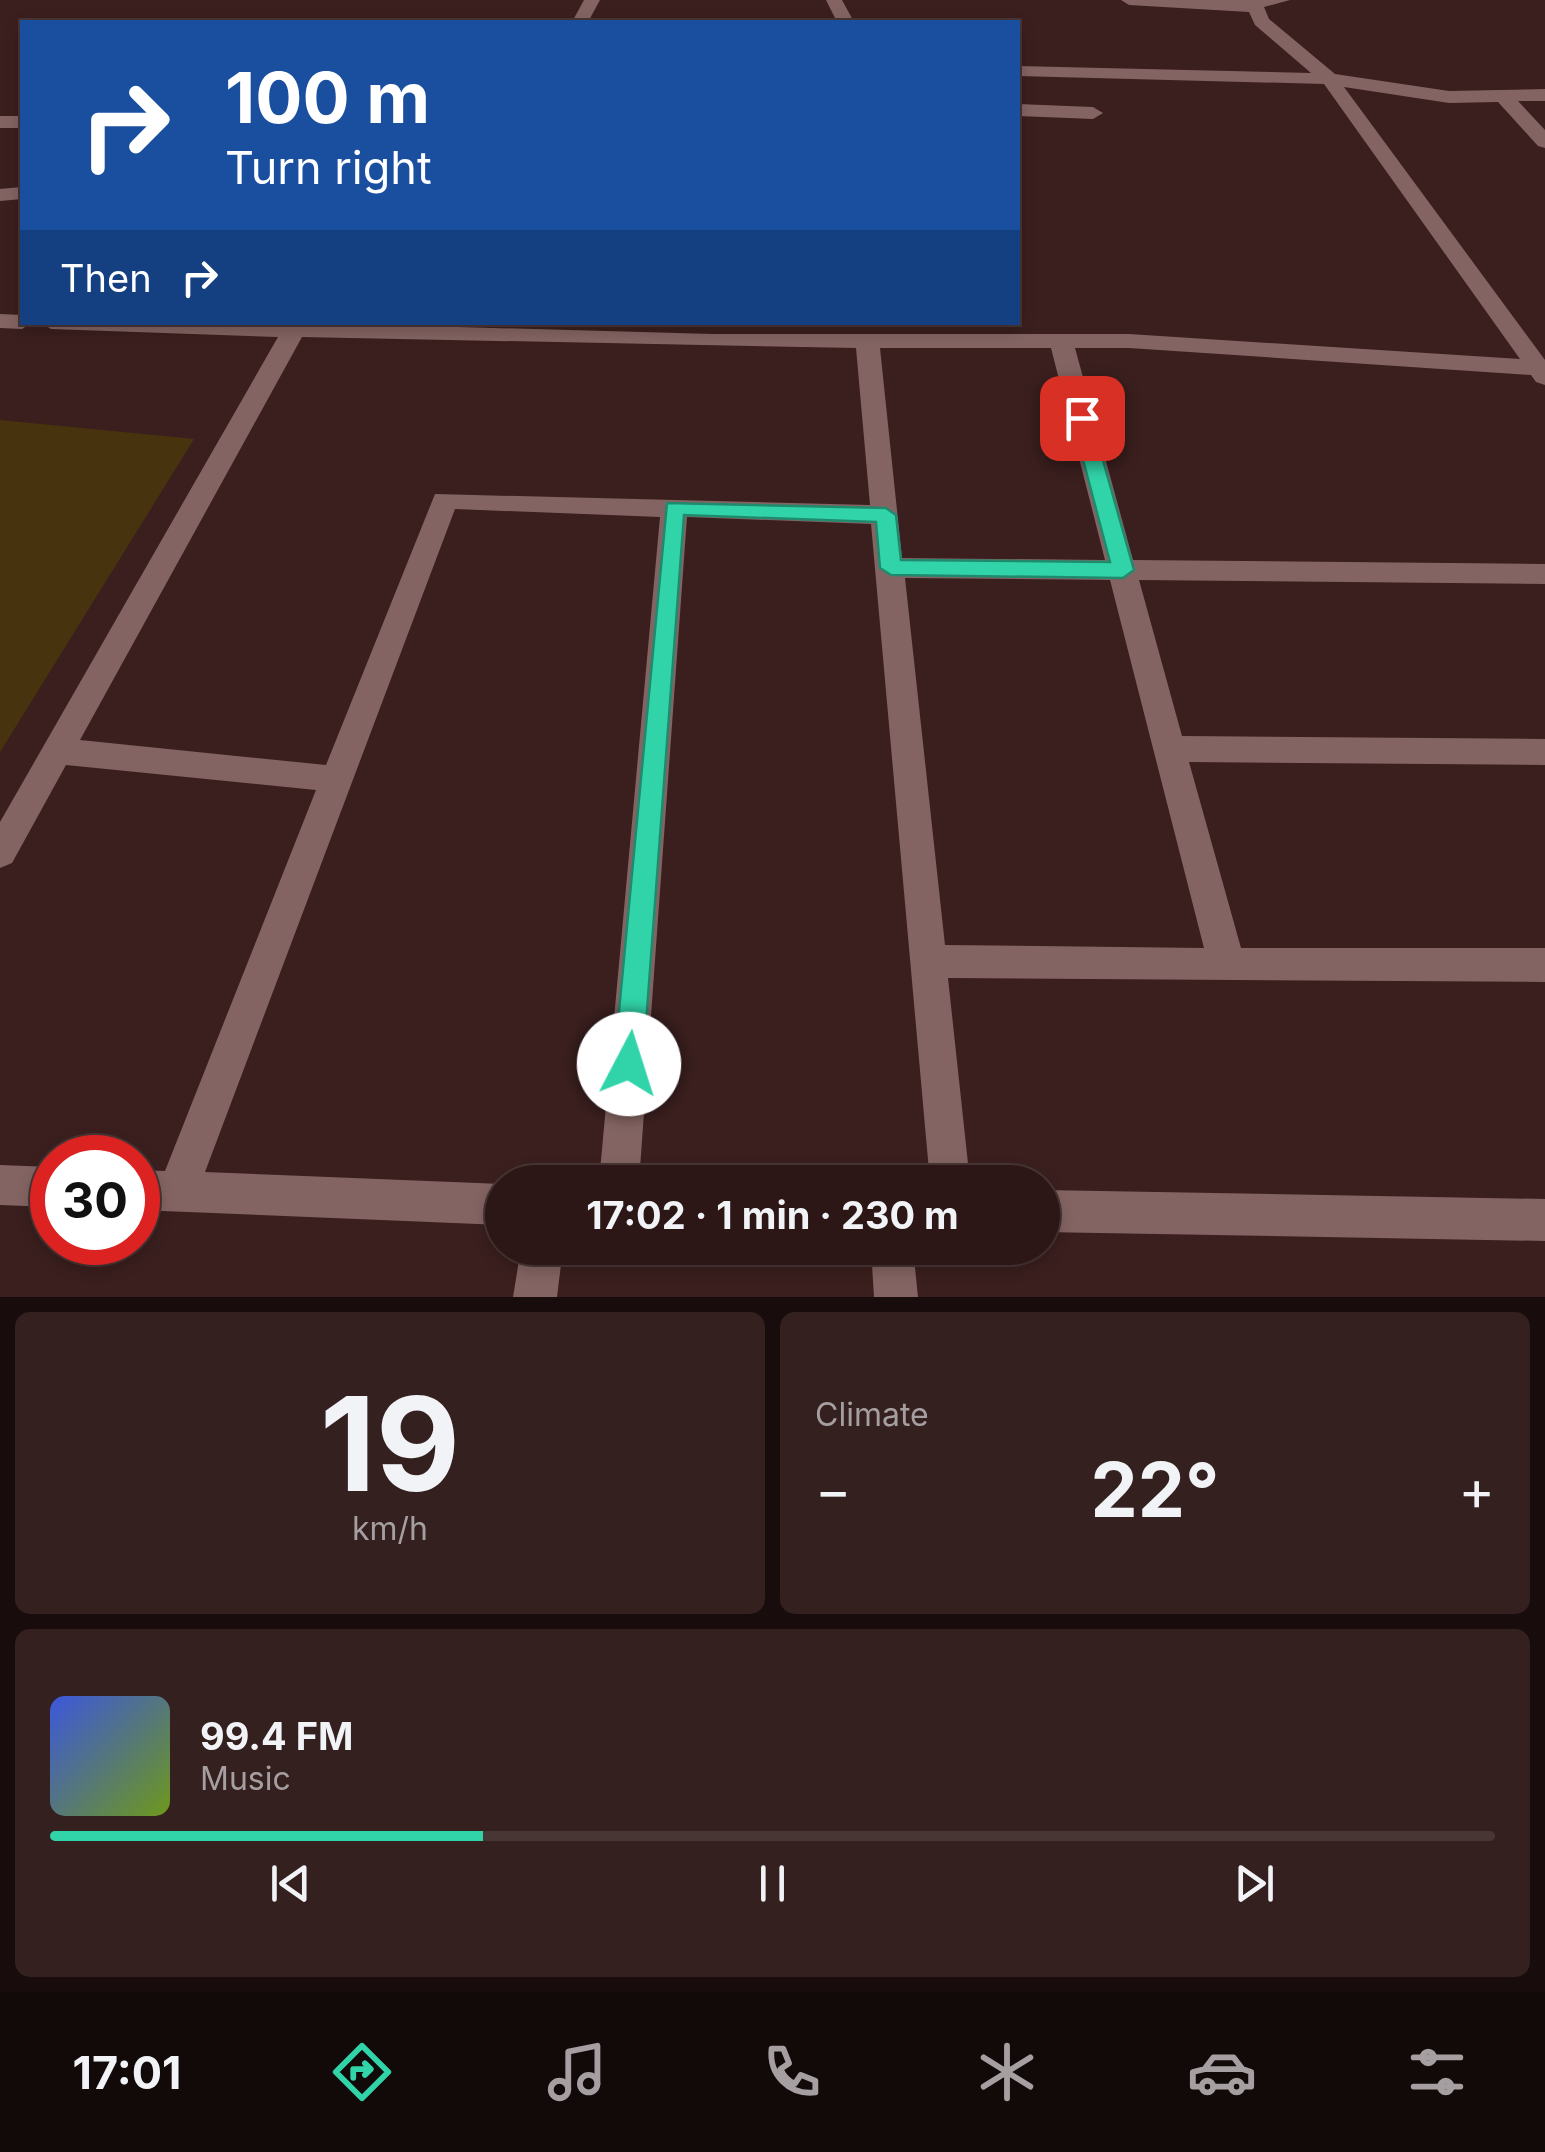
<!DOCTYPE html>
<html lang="en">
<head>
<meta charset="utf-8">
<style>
  body { margin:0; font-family:Inter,sans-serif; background:#34201f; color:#f1f3f6; height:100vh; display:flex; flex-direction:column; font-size:38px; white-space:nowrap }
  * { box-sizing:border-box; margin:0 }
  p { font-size:32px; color:#a69fa1 }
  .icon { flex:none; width:55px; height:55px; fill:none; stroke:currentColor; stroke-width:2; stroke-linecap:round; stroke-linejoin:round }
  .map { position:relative; height:1297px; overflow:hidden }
  .side { display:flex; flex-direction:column; gap:15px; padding:15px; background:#180d0c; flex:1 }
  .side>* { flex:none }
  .banner { position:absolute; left:20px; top:20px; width:1000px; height:305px; border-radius:0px; box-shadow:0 5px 15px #0003,0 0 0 2px #483635; background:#1a4fa0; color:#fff; overflow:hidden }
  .speed { position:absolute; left:30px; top:1135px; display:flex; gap:20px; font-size:50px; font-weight:700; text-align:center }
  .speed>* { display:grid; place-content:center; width:130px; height:130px; border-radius:50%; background:#2c1716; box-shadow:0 5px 15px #0003,0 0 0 2px #483635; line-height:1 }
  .speed .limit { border:15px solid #d22; background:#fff; color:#111 }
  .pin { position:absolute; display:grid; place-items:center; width:85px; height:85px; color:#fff; margin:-42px; border-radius:20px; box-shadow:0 5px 15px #0006 }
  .me { position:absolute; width:110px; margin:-55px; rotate:5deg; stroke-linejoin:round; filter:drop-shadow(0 0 8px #0008) }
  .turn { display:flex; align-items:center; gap:35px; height:210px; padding:0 40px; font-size:45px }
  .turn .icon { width:130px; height:130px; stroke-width:2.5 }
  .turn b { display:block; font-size:70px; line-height:85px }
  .then { display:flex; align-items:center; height:95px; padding:0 40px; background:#0003; gap:20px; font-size:38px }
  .big { font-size:75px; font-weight:700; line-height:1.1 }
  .side .widget { flex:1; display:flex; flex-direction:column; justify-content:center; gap:15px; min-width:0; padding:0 35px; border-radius:15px; background:#34201f }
  .side .dial { align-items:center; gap:0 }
  .dial b { font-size:130px; line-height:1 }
  .song { display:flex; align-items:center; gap:30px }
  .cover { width:120px; height:120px; border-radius:15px; background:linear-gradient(135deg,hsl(230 70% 55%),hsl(80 70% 35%)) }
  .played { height:10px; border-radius:5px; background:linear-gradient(90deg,#31d4a9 30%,#483635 30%) }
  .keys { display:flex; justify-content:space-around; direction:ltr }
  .heat { display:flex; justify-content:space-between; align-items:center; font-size:55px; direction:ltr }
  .side .tiles { flex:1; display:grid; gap:15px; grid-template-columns:1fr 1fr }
  .widget:last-child { grid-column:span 2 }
  .trip { position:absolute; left:485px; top:1165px; width:575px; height:100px; border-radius:50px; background:#2c1716; box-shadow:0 5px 15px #0003,0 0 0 2px #483635; font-weight:700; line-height:100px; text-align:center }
  .tabs { display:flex; height:160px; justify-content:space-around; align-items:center; background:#120909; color:#a69fa1 }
  .tabs .icon { width:70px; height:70px }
  .tabs .active { color:#31d4a9 }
  .tabs b { font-size:45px; color:#f1f3f6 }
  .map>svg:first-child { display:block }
</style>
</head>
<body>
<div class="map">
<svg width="1545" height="1297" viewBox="0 0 1545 1297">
  <rect width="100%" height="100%" fill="#3a1f1e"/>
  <polygon fill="#47340f" points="0,420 194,439 0,752"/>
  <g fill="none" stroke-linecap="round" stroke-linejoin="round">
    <g fill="#836462" fill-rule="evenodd">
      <polygon points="584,0 600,0 588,22 572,22"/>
      <polygon points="826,0 842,0 854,22 837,22"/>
      <path d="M1121,0H1290L1264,7L1269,19L1335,74L1449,91L1545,89V101H1518L1545,130V148L1538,146L1498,102L1449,103L1344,87L1545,360V385L1536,382L1531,375L1129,348H1075L1133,560L1545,564V584L1139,580L1182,736L1545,739V765L1189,762L1241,948H1545V982L948,978L970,1182H930L871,524L687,517L639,1182H599L660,517L455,509L205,1172L502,1184V1225L138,1210V1170L165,1171L316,790L66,765L12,863L0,868V822L278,337L51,329L40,322H280L712,334H1129L1520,359L1324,84L1018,76V66L1311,73L1255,25L1249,12L1129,5ZM302,337L856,348L870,505L435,494L326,765L80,740ZM880,348H1051L1105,560L902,558ZM905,578L1110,580L1204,948L945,945Z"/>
      <polygon points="1018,104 1093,107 1103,113 1093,119 1018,116"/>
      <rect x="0" y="116" width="22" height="12"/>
      <polygon points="22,187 22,199 0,201 0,189"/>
      <polygon points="0,314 22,315 22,322 33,322 22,329 0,328"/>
      <polygon points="0,1165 52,1167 52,1207 0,1205"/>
      <polygon points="1042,1190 1545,1199 1545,1241 1042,1232"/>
      <polygon points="521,1248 563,1248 557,1297 513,1297"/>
      <polygon points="871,1248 913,1248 918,1297 874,1297"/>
    </g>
  </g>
  <polygon fill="#31d4a9" stroke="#208a6e" stroke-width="2.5" points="1082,411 1091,418 1134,570 1123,578 891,575 880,568 876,522 684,515 643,1064 639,1073 629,1078 618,1073 614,1064 667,503 886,508 896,515 901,560 1110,562 1072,418"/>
</svg>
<div class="speed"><div class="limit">30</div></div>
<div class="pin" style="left:1082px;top:418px;background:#d93025"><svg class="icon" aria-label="arrive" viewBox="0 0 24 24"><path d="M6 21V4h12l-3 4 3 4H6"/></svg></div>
<svg class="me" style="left:629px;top:1064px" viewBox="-20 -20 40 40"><circle r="19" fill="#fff"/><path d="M0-13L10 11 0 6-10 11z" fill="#31d4a9"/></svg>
<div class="trip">17:02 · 1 min · 230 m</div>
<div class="banner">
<div class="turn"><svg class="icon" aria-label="right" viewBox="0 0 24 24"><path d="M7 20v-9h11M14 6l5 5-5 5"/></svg><div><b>100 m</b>Turn right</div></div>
<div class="then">Then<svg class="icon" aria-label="right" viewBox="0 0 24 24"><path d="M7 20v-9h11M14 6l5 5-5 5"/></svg></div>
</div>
</div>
<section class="side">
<div class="tiles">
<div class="widget dial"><b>19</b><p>km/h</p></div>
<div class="widget"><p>Climate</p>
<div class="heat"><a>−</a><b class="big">22°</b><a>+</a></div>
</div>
<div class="widget">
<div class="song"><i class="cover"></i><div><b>99.4 FM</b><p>Music</p></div></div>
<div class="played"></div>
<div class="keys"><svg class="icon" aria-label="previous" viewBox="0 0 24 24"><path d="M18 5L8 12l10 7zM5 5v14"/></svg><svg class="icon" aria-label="pause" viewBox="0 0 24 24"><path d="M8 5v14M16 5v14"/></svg><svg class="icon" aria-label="next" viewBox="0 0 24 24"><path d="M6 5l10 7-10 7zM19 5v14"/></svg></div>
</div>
</div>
</section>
<nav class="tabs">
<b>17:01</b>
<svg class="icon active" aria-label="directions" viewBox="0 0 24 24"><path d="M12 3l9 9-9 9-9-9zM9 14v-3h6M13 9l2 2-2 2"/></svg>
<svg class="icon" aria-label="music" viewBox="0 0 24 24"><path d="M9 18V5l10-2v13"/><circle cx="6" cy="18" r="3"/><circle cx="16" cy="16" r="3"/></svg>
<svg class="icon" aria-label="phone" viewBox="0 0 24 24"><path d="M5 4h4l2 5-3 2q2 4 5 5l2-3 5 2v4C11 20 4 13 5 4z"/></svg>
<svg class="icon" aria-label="climate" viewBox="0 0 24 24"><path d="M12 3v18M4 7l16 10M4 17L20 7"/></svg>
<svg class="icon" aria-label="car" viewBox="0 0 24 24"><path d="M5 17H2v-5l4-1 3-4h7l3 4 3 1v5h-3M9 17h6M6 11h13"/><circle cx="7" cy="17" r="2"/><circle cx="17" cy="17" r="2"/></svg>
<svg class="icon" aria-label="filters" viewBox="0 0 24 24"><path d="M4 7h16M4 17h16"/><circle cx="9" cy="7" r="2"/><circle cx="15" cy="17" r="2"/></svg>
</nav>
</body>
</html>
